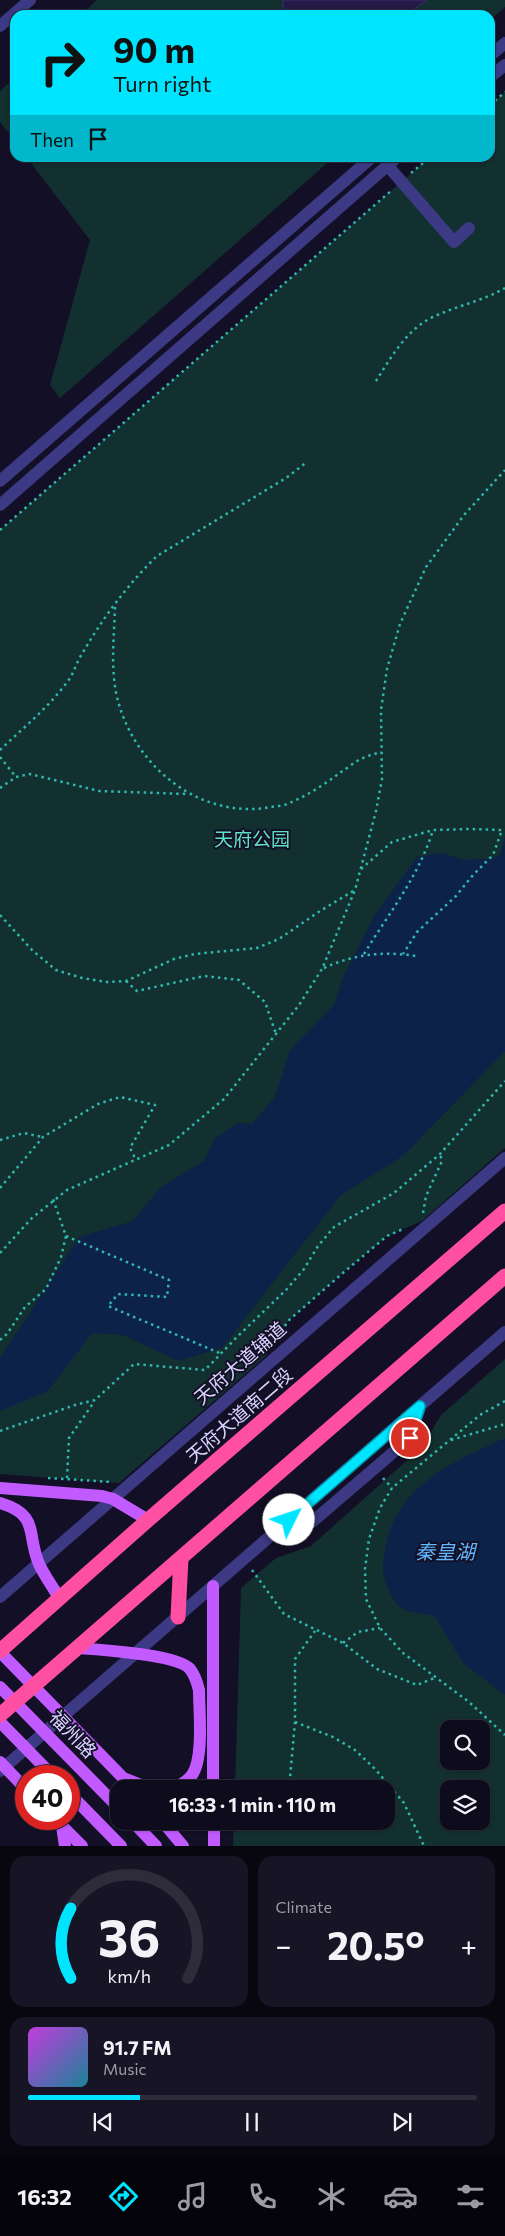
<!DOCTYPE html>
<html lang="en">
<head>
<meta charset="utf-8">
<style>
  body { margin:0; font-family:Commissioner,"Noto Sans SC",sans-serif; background:#171425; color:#f1f3f6; height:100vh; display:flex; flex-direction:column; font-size:19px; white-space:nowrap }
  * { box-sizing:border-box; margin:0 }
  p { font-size:16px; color:#9b9ba3 }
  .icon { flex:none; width:28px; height:28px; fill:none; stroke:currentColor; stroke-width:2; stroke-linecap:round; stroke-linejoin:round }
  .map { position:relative; height:1846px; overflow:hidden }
  .drawer { display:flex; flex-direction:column; gap:10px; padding:10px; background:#08060f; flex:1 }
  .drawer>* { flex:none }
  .hud { position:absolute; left:10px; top:10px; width:485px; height:152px; border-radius:15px; box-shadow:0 1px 4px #0004,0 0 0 1px #2e2b3b; background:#00e5ff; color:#111; overflow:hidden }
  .buttons { position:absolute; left:440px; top:1720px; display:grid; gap:10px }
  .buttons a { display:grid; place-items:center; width:50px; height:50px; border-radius:10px; background:#0e0b1c; box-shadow:0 1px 4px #0004,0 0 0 1px #2e2b3b; font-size:25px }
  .speed { position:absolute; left:15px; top:1765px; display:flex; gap:10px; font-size:25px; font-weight:700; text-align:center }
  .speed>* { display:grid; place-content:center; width:65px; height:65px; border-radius:50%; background:#0e0b1c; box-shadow:0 1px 4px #0004,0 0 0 1px #2e2b3b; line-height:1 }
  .speed .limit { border:8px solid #d22; background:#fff; color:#111 }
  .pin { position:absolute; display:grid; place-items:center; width:42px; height:42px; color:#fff; margin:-21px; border:2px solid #fff; border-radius:50%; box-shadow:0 1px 5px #0007 }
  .me { position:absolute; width:55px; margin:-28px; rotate:49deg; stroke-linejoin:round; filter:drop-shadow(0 0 4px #0008) }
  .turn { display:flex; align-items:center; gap:18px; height:105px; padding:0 20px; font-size:22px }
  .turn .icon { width:65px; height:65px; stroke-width:2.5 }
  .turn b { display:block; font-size:35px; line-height:42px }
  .then { display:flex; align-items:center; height:48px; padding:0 20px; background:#0003; gap:10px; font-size:19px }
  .big { font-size:38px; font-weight:700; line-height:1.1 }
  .drawer .widget { flex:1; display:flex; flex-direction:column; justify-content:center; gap:8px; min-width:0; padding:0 18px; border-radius:15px; background:#171425 }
  .drawer .dial { align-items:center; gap:0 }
  .dial svg { height:130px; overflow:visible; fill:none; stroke:#2e2b3b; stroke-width:7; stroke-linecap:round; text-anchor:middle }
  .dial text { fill:#f1f3f6; stroke:none }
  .song { display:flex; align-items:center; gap:15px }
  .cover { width:60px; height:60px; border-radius:8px; background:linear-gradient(135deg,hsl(290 70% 55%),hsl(190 70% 35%)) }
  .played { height:5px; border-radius:2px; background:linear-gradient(90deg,#00e5ff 25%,#2e2b3b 25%) }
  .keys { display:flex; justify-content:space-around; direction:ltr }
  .heat { display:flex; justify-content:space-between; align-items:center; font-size:28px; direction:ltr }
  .drawer .tiles { flex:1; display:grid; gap:10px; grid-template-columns:1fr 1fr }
  .widget:last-child { grid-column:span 2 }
  .trip { position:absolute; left:110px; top:1780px; width:285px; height:50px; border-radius:15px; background:#0e0b1c; box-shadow:0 1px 4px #0004,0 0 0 1px #2e2b3b; font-weight:700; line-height:50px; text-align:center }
  .menu { display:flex; height:80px; justify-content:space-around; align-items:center; background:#06040b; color:#9b9ba3 }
  .menu .icon { width:35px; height:35px }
  .menu .current { color:#00e5ff }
  .menu b { font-size:22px; color:#f1f3f6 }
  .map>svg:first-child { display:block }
</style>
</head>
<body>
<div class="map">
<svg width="505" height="1846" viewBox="0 0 505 1846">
  <rect width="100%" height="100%" fill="#130f26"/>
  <g fill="#12302f" fill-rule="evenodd">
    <polygon points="97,0 505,0 505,7 490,20 490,15 81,15"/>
    <polygon points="15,77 15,141 0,122 0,91"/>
    <polygon points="505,92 505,1148 422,1221 387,1236 344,1272 288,1321 265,1357 119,1483 0,1474 0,530 429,158 490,158 490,105"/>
    <polygon points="27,158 333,158 60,398 50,385 90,240"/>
    <path d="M505,1359V1846H233L234,1821H386V1789H235L241,1588L276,1558L311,1546L422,1447L441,1415ZM449,1729H481V1761H449ZM449,1789H481V1821H449Z"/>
  </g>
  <g fill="#0c2248">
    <polygon points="505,836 505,1051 404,1155 340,1196 222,1348 178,1361 123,1335 92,1333 48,1391 0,1411 0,1358 79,1237 133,1221 160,1188 204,1161 214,1139 239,1123 252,1124 275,1097 290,1050 334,1005 343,977 375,915 417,857 442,853 464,860 492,858 500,855"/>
    <path d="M505,1438V1695L463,1663L434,1615C407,1613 395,1611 386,1583C381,1569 383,1560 386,1545C397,1485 455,1461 505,1438Z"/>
  </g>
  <polygon fill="#241b47" stroke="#3b2d73" points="283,0 427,0 406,15 283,15"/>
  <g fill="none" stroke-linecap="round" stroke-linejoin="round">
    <g stroke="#2fb8b0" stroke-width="2.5" stroke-dasharray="2.5 4" stroke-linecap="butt">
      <polyline points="490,105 505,92"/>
      <polyline points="411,173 429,158"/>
      <path d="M376,381C390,359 405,332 429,319C454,306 481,302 505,288"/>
      <polyline points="0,530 392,190"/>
      <path d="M115,607C114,639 110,671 118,701C136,768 201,820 271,807C277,806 284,806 289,803C307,796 325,784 341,772C348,768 355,761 363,758C369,755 375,754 381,752"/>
      <path d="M0,750C23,728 49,707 68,681C74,673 76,663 82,654C102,619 128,584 157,556L286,478L307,462"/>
      <polyline points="0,757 16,777"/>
      <polyline points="0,788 16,777 30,774 99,791 187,794"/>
      <polyline points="361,869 392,842 433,830 470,829 502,830 493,855 473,875 456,896 417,932 403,954"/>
      <polyline points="0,915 33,951 56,970 82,978 107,982 126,981 174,959 195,954 257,948 279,939 320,911 355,890"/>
      <path d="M364,954C389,913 419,876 433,830"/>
      <path d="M324,968C355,954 382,951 416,956"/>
      <polyline points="126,981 137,991 204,976 239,980 265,1002 276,1034"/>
      <polyline points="0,1140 24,1133 42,1137"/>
      <polyline points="0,1188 43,1137 98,1104 120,1097 155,1105 130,1148 136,1160"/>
      <polyline points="423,1213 426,1196 442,1161 440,1154"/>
      <polyline points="66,1236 169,1280 167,1297 118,1294 108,1306 222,1354"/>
      <polyline points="0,1253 32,1218 67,1190 169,1145 224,1099 299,1005 322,969 355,890 376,811 382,779 381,710 387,669 400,624 426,567 464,515 505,470"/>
      <polyline points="278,1337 288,1321 344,1272 387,1236 403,1229"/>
      <polyline points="0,1340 7,1334 25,1307 46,1289 61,1257 66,1236 53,1199"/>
      <polyline points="505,1401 480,1415 392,1488 380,1508 369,1539 365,1569 366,1599 380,1628 403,1653 469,1702 505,1735"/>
      <polyline points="0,1431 75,1405 95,1400 134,1364 205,1370 238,1336 286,1290 304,1269 318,1246 334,1227 394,1193 440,1154 505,1081"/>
      <polyline points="451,1440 505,1424"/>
      <polyline points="48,1478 112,1482"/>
      <polyline points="67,1478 69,1438 94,1402"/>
      <polyline points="383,1478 392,1488"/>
      <polyline points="252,1570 284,1614 343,1643 377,1669 417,1685 437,1677"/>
      <polyline points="343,1643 358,1632 380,1628"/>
      <polyline points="295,1722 333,1737 355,1750 376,1770 404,1803 424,1846"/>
      <polyline points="289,1789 295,1722 295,1659 315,1631"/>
      <polyline points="286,1824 286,1821"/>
    </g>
    <g stroke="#3d3a85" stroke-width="12">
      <polyline points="0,26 30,0"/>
      <polyline points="490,56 505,43"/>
      <polyline points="490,77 505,65"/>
      <polyline points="387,165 454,242 469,228"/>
      <polyline points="0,481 371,158"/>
      <polyline points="0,505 396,158"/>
      <polyline points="280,1531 312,1522 410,1438 420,1407"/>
      <polyline points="0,1597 505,1158"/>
      <polyline points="0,1771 505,1332"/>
    </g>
    <g stroke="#c25bff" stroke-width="12">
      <polyline points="0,1488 102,1496 113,1499 148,1520"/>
      <path d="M0,1503C40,1515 26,1533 39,1564C44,1575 53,1587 59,1598"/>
      <polyline points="213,1586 213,1789"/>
      <path d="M78,1648C100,1650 177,1654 190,1669C195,1675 197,1682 199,1690C199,1711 204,1758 192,1775C187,1782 180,1785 173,1789"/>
      <polyline points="0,1652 134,1789"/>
      <polyline points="0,1687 119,1808"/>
      <polyline points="0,1722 53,1776"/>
      <polyline points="0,1762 26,1789"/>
      <polyline points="126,1779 151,1789"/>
      <polyline points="69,1793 121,1846"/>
      <polyline points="55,1819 82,1846"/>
      <polyline points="132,1821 156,1846"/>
      <polyline points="162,1821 183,1846"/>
      <polyline points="214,1821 214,1846"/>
      <polyline points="62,1826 65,1846"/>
    </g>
    <g stroke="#ff4fa3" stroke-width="15">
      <polyline points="178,1617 181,1558"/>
      <polyline points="0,1651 148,1520 505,1211"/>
      <polyline points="0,1715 505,1276"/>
    </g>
  </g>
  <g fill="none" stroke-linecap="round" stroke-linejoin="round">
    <g stroke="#0095a6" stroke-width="12">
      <polyline id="route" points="289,1520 420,1406 410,1438"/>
    </g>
    <use href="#route" stroke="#00e5ff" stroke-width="9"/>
  </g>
  <g text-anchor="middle" stroke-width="4" stroke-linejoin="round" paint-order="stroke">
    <g font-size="19" fill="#5fe0c0" stroke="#130f26">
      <text x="252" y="846">天府公园</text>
    </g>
    <g font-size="19" fill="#d9d4ff" stroke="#130f26">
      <text transform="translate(240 1363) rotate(-41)" y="7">天府大道辅道</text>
      <text transform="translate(239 1415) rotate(-41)" y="7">天府大道南二段</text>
      <text transform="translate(73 1734) rotate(46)" y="7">福州路</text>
    </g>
    <g font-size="20" font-style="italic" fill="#62b6ff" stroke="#130f26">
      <text x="445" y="1559">秦皇湖</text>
    </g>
  </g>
</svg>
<div class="buttons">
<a><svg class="icon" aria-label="search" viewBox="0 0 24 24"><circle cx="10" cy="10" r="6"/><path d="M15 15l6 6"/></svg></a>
<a><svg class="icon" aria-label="layers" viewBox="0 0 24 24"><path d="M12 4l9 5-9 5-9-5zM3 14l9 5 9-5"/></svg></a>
</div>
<div class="speed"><div class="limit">40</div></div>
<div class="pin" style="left:410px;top:1438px;background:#d93025"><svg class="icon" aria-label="arrive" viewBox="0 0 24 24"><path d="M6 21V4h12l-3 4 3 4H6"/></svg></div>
<svg class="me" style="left:289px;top:1520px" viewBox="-20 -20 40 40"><circle r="19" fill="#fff"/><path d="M0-13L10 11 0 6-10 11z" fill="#00e5ff"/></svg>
<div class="trip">16:33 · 1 min · 110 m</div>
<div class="hud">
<div class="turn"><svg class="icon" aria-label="right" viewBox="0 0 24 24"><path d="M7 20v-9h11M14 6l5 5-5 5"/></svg><div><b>90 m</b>Turn right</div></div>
<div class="then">Then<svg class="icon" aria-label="arrive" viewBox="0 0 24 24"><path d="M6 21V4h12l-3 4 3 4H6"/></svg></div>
</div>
</div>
<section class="drawer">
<div class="tiles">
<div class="widget dial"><svg viewBox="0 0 100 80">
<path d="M14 69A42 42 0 1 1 86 69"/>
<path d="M14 69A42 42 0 0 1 14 26" stroke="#00e5ff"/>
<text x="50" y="56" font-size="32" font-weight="700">36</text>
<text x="50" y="72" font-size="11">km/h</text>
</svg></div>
<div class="widget"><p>Climate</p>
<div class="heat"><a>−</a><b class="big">20.5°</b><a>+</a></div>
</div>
<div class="widget">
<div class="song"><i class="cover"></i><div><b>91.7 FM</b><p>Music</p></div></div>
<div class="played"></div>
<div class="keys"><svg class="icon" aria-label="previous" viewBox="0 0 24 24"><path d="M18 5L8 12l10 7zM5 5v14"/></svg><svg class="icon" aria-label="pause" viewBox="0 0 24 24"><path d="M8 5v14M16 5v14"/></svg><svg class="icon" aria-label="next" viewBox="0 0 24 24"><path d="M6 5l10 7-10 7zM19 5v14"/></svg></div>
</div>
</div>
</section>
<nav class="menu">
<b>16:32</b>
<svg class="icon current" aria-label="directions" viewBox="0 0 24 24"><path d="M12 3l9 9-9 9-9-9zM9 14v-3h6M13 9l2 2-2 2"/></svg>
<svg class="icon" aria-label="music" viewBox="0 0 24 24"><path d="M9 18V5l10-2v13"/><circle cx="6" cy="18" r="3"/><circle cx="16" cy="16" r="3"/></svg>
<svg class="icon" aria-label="phone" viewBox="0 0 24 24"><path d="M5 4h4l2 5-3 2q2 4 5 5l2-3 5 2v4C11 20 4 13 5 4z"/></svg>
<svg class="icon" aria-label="climate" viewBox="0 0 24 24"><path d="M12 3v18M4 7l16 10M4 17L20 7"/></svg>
<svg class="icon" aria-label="car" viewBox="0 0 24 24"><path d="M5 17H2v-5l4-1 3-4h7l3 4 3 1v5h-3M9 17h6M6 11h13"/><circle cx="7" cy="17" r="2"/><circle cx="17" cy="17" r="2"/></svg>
<svg class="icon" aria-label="filters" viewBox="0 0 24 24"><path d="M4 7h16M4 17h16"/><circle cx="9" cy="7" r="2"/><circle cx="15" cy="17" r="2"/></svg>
</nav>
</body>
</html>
